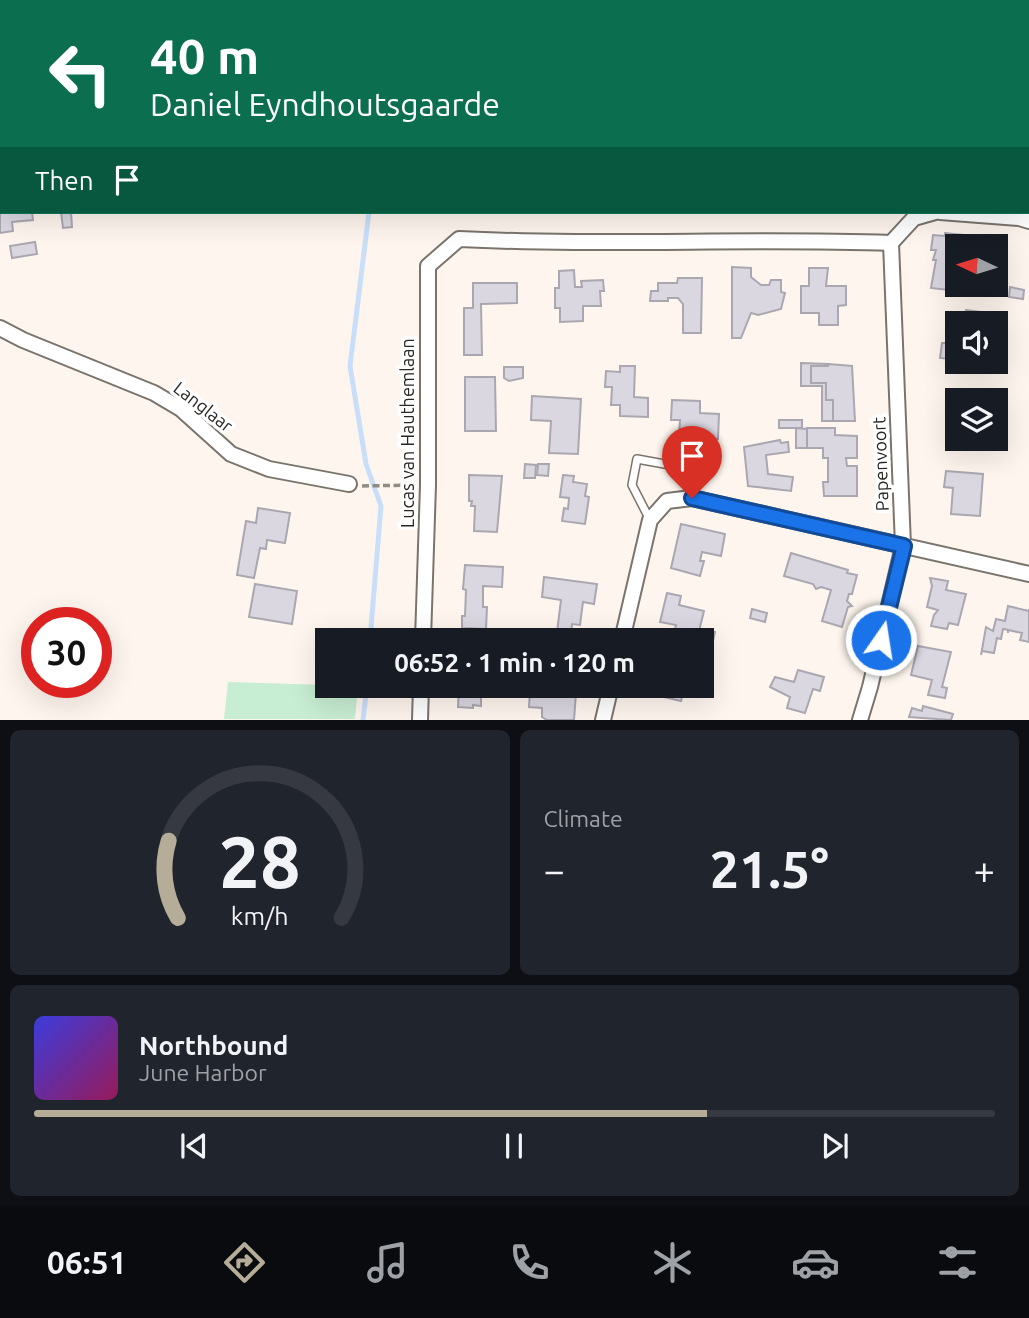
<!DOCTYPE html>
<html lang="en">
<head>
<meta charset="utf-8">
<style>
  body { margin:0; font-family:Ubuntu,sans-serif; background:#20242c; color:#f1f3f6; height:100vh; display:flex; flex-direction:column; font-size:26px; white-space:nowrap }
  * { box-sizing:border-box; margin:0 }
  p { font-size:23px; color:#9ea1a6 }
  .icon { flex:none; width:38px; height:38px; fill:none; stroke:currentColor; stroke-width:2; stroke-linecap:round; stroke-linejoin:round }
  .map { position:relative; height:720px; overflow:hidden }
  .panel { display:flex; flex-direction:column; gap:10px; padding:10px; background:#0d0f14; flex:1 }
  .panel>* { flex:none }
  .top-card { position:absolute; left:0px; top:0px; width:1029px; height:214px; box-shadow:0 7px 28px #0002; background:#0b6e4f; color:#fff; overflow:hidden }
  .needle { width:46px; rotate:274deg }
  .buttons { position:absolute; left:945px; top:234px; display:grid; gap:14px }
  .buttons a { display:grid; place-items:center; width:63px; height:63px; border-radius:0px; background:#171b24; box-shadow:0 7px 28px #0002; font-size:35px }
  .speed { position:absolute; left:21px; top:607px; display:flex; gap:14px; font-size:35px; font-weight:700; text-align:center }
  .speed>* { display:grid; place-content:center; width:91px; height:91px; border-radius:50%; background:#171b24; box-shadow:0 7px 28px #0002; line-height:1 }
  .speed .limit { border:10px solid #d22; background:#fff; color:#111 }
  .pin { position:absolute; display:grid; place-items:center; width:60px; height:60px; color:#fff; margin:-72px -30px; border-radius:50% 50% 50% 0; rotate:-45deg; box-shadow:0 0 7px #0007 }
  .pin .icon { rotate:45deg }
  .me { position:absolute; width:77px; margin:-38px; rotate:13deg; stroke-linejoin:round; filter:drop-shadow(0 0 5px #0008) }
  .turn { display:flex; align-items:center; gap:24px; height:147px; padding:0 35px; font-size:32px }
  .turn .icon { width:91px; height:91px; stroke-width:2.5 }
  .turn b { display:block; font-size:49px; line-height:60px }
  .then { display:flex; align-items:center; height:66px; padding:0 35px; background:#0003; gap:14px; font-size:26px }
  .big { font-size:52px; font-weight:700; line-height:1.1 }
  .panel .tile { flex:1; display:flex; flex-direction:column; justify-content:center; gap:10px; min-width:0; padding:0 24px; border-radius:10px; background:#20242c }
  .panel .dial { align-items:center; gap:0 }
  .dial svg { height:182px; overflow:visible; fill:none; stroke:#363941; stroke-width:7; stroke-linecap:round; text-anchor:middle }
  .dial text { fill:#f1f3f6; stroke:none }
  .song { display:flex; align-items:center; gap:21px }
  .cover { width:84px; height:84px; border-radius:10px; background:linear-gradient(135deg,hsl(240 70% 55%),hsl(330 70% 35%)) }
  .played { height:7px; border-radius:4px; background:linear-gradient(90deg,#b6ad99 70%,#363941 70%) }
  .keys { display:flex; justify-content:space-around; direction:ltr }
  .heat { display:flex; justify-content:space-between; align-items:center; font-size:38px; direction:ltr }
  .panel .tiles { flex:1; display:grid; gap:10px; grid-template-columns:1fr 1fr }
  .tile:last-child { grid-column:span 2 }
  .trip { position:absolute; left:315px; top:628px; width:399px; height:70px; border-radius:0px; background:#171b24; box-shadow:0 7px 28px #0002; font-weight:700; line-height:70px; text-align:center }
  .tab-bar { display:flex; height:112px; justify-content:space-around; align-items:center; background:#090b0e; color:#9ea1a6 }
  .tab-bar .icon { width:49px; height:49px }
  .tab-bar .active { color:#b6ad99 }
  .tab-bar b { font-size:32px; color:#f1f3f6 }
  .map>svg:first-child { display:block }
</style>
</head>
<body>
<div class="map">
<svg width="1029" height="720" viewBox="0 0 1029 720">
  <rect width="100%" height="100%" fill="#fef6ee"/>
  <polygon fill="#c7edd2" points="228,682 358,686 355,719 224,719"/>
  <g fill="none" stroke-linecap="round" stroke-linejoin="round">
    <g stroke="#c9dff9" stroke-width="5">
      <polyline points="369,212 350,366 366,464 381,506 370,640"/>
      <polyline points="363,720 367,686"/>
    </g>
  </g>
  <g fill="#dbd7e1" stroke="#aba7b1" stroke-width="2">
    <polygon points="14,212 32,212 33,220 12,222 13,231 0,233 0,213"/>
    <polygon points="61,212 71,212 72,227 63,228"/>
    <polygon points="945,233 963,235 962,247 956,249 957,271 950,270 948,290 931,288 936,260 933,260 936,250 931,250 933,235 945,236"/>
    <polygon points="35,242 37,254 12,258 10,246"/>
    <polygon points="732,267 751,268 751,277 761,285 769,285 771,280 781,280 781,292 785,293 781,309 758,315 751,313 741,338 732,338"/>
    <polygon points="809,268 828,268 826,286 846,286 846,305 838,306 838,325 819,325 819,313 801,313 801,286 809,286"/>
    <polygon points="574,270 575,287 582,287 581,281 603,280 604,291 600,291 601,306 583,306 583,321 560,322 560,308 555,308 555,288 559,288 559,271"/>
    <polygon points="678,278 702,278 701,333 683,333 683,304 678,298 668,298 668,301 650,301 651,291 658,291 658,283 677,283"/>
    <polygon points="473,283 517,283 517,303 481,304 482,355 464,355 464,308 473,308"/>
    <polygon points="1010,287 1024,290 1023,299 1009,297"/>
    <polygon points="966,310 982,312 981,324 957,324 957,360 940,358 942,343 946,343 948,318 965,320"/>
    <polygon points="801,363 828,364 828,366 811,366 811,383 826,383 826,400 833,400 833,421 822,421 822,386 801,386"/>
    <polygon points="828,364 852,366 855,421 833,421 833,400 826,400 826,383 811,383 811,366 828,366"/>
    <polygon points="620,366 635,366 634,397 648,398 648,417 620,416 620,405 611,405 612,387 605,387 606,371 620,372"/>
    <polygon points="504,367 523,367 523,378 509,381 504,378"/>
    <polygon points="465,377 495,377 496,431 465,431"/>
    <polygon points="532,396 581,399 578,454 549,453 551,421 531,420"/>
    <polygon points="672,400 700,401 700,413 719,414 718,439 679,437 680,420 671,420"/>
    <polygon points="957,416 957,439 976,439 975,442 948,440 949,426 956,426"/>
    <rect x="779" y="420" width="23" height="8"/>
    <polygon points="796,428 807,429 807,448 796,448"/>
    <polygon points="807,428 835,428 835,435 857,436 857,458 846,458 847,466 857,466 857,496 824,496 823,482 828,482 828,458 823,458 823,448 807,448"/>
    <polygon points="780,440 781,443 788,442 789,452 766,455 768,474 793,477 791,491 748,486 744,447"/>
    <polygon points="525,464 536,465 535,478 524,478"/>
    <polygon points="538,464 549,464 548,476 537,475"/>
    <polygon points="946,471 983,474 980,516 951,514 953,488 944,487"/>
    <polygon points="469,475 502,476 497,532 474,531 475,506 471,506 472,501 469,501"/>
    <polygon points="563,475 574,476 573,482 587,484 585,496 589,497 585,524 562,521 564,508 568,509 569,498 560,497"/>
    <polygon points="258,508 290,513 285,543 267,540 266,549 260,548 254,578 237,575 246,521 256,523"/>
    <polygon points="681,524 725,534 721,556 702,552 700,561 704,561 700,576 671,568"/>
    <polygon points="791,553 848,570 847,573 857,575 852,594 849,594 847,601 852,606 848,607 842,627 822,621 831,590 821,587 816,589 813,584 784,576"/>
    <polygon points="465,565 503,567 502,587 483,586 483,607 487,607 486,629 462,628 462,616 465,616 466,590 463,589"/>
    <polygon points="544,577 597,584 594,604 583,602 580,625 572,624 571,634 557,632 561,600 542,597"/>
    <polygon points="930,578 948,581 946,590 966,594 958,625 949,623 947,629 931,626 934,615 938,610 927,607 932,586"/>
    <polygon points="255,584 297,591 292,624 249,617"/>
    <polygon points="667,593 681,596 679,605 704,611 699,631 703,632 703,629 715,632 712,645 702,643 702,640 673,640 676,625 660,622"/>
    <polygon points="1008,606 1029,611 1029,609 1029,642 1020,640 1022,633 1008,630 1008,633 1008,630 1003,629 1001,639 997,638 994,653 982,651 981,655 986,627 993,631 996,619 1005,621"/>
    <polygon points="752,609 767,613 765,622 750,618"/>
    <polygon points="918,646 951,652 942,687 947,688 945,698 928,695 932,680 911,675"/>
    <polygon points="798,670 824,677 820,691 813,689 805,713 787,708 790,697 770,687 775,677 794,682"/>
    <polygon points="459,686 492,686 492,689 481,688 481,706 473,705 473,708 458,707"/>
    <polygon points="526,686 549,686 549,691 576,693 574,720 547,720 542,717 542,708 529,707 530,691 526,690"/>
    <polygon points="649,686 685,686 681,701 647,693"/>
    <polygon points="923,706 953,714 951,720 909,717 912,708 922,711"/>
  </g>
  <g fill="none" stroke-linecap="round" stroke-linejoin="round">
    <g stroke="#7a746c" stroke-width="10">
      <polyline id="lane" points="650,520 632,485 637,459 681,467 692,498"/>
    </g>
    <g stroke="#7a746c" stroke-width="18">
      <g id="street">
        <polyline points="940,212 1019,218 1029,221"/>
        <polyline points="891,243 914,218 935,212"/>
        <polyline points="0,328 23,340 154,393 181,409 231,454 269,469 349,484"/>
        <path d="M423,640L428,485V266L459,239C603,246 747,238 891,243"/>
        <polyline points="622,640 650,520 667,501 692,498 1029,574"/>
        <polyline points="420,720 421,686"/>
        <polyline points="603,720 611,686"/>
        <polyline points="860,720 870,687 903,546 891,243"/>
      </g>
    </g>
    <g stroke="#7a746c" stroke-width="23">
      <g id="secondary">
        <polyline points="377,0 381,2"/>
        <polyline points="872,2 872,0"/>
        <polyline points="1027,96 1029,97"/>
        <polyline points="1027,111 1029,111"/>
      </g>
    </g>
    <g stroke="#908b85" stroke-width="3.5" stroke-dasharray="7 3.5" stroke-linecap="butt">
      <polyline points="900,0 901,2"/>
      <polyline points="834,2 836,0"/>
      <polyline points="362,486 413,485"/>
    </g>
    <use href="#lane" stroke="#fff" stroke-width="7"/>
    <use href="#street" stroke="#fff" stroke-width="14"/>
    <use href="#secondary" stroke="#fff" stroke-width="19"/>
  </g>
  <g fill="none" stroke-linecap="round" stroke-linejoin="round">
    <g stroke="#114b97" stroke-width="18">
      <polyline id="route" points="692,498 904,546 881,640"/>
    </g>
    <use href="#route" stroke="#1a73e8" stroke-width="12"/>
  </g>
  <g text-anchor="middle" stroke-width="7" stroke-linejoin="round" paint-order="stroke">
    <g font-size="18" fill="#292723" stroke="#fff">
      <text transform="translate(203 407) rotate(38)" y="6">Langlaar</text>
      <text transform="translate(408 433) rotate(-90)" y="6">Lucas van Hauthemlaan</text>
      <text transform="translate(881 464) rotate(-92)" y="6">Papenvoort</text>
    </g>
  </g>
</svg>
<div class="buttons">
<a><svg class="needle" viewBox="-14 -14 28 28"><path d="M0-13l5 13h-10z" fill="#e53935"/><path d="M0 13l5-13h-10z" fill="#9ea1a6"/></svg></a>
<a><svg class="icon" aria-label="sound" viewBox="0 0 24 24"><path d="M4 9h4l5-4v14l-5-4H4zM17 9q2 3 0 6"/></svg></a>
<a><svg class="icon" aria-label="layers" viewBox="0 0 24 24"><path d="M12 4l9 5-9 5-9-5zM3 14l9 5 9-5"/></svg></a>
</div>
<div class="speed"><div class="limit">30</div></div>
<div class="pin" style="left:692px;top:498px;background:#d93025"><svg class="icon" aria-label="arrive" viewBox="0 0 24 24"><path d="M6 21V4h12l-3 4 3 4H6"/></svg></div>
<svg class="me" style="left:881px;top:640px" viewBox="-20 -20 40 40"><circle r="17" fill="#1a73e8" stroke="#fff" stroke-width="3"/><path d="M0-11L8 9 0 5-8 9z" fill="#fff"/></svg>
<div class="trip">06:52 · 1 min · 120 m</div>
<div class="top-card">
<div class="turn"><svg class="icon" aria-label="left" viewBox="0 0 24 24"><path d="M17 20v-9H6M10 6l-5 5 5 5"/></svg><div><b>40 m</b>Daniel Eyndhoutsgaarde</div></div>
<div class="then">Then<svg class="icon" aria-label="arrive" viewBox="0 0 24 24"><path d="M6 21V4h12l-3 4 3 4H6"/></svg></div>
</div>
</div>
<section class="panel">
<div class="tiles">
<div class="tile dial"><svg viewBox="0 0 100 80">
<path d="M14 69A42 42 0 1 1 86 69"/>
<path d="M14 69A42 42 0 0 1 10 35" stroke="#b6ad99"/>
<text x="50" y="56" font-size="32" font-weight="700">28</text>
<text x="50" y="72" font-size="11">km/h</text>
</svg></div>
<div class="tile"><p>Climate</p>
<div class="heat"><a>−</a><b class="big">21.5°</b><a>+</a></div>
</div>
<div class="tile">
<div class="song"><i class="cover"></i><div><b>Northbound</b><p>June Harbor</p></div></div>
<div class="played"></div>
<div class="keys"><svg class="icon" aria-label="previous" viewBox="0 0 24 24"><path d="M18 5L8 12l10 7zM5 5v14"/></svg><svg class="icon" aria-label="pause" viewBox="0 0 24 24"><path d="M8 5v14M16 5v14"/></svg><svg class="icon" aria-label="next" viewBox="0 0 24 24"><path d="M6 5l10 7-10 7zM19 5v14"/></svg></div>
</div>
</div>
</section>
<nav class="tab-bar">
<b>06:51</b>
<svg class="icon active" aria-label="directions" viewBox="0 0 24 24"><path d="M12 3l9 9-9 9-9-9zM9 14v-3h6M13 9l2 2-2 2"/></svg>
<svg class="icon" aria-label="music" viewBox="0 0 24 24"><path d="M9 18V5l10-2v13"/><circle cx="6" cy="18" r="3"/><circle cx="16" cy="16" r="3"/></svg>
<svg class="icon" aria-label="phone" viewBox="0 0 24 24"><path d="M5 4h4l2 5-3 2q2 4 5 5l2-3 5 2v4C11 20 4 13 5 4z"/></svg>
<svg class="icon" aria-label="climate" viewBox="0 0 24 24"><path d="M12 3v18M4 7l16 10M4 17L20 7"/></svg>
<svg class="icon" aria-label="car" viewBox="0 0 24 24"><path d="M5 17H2v-5l4-1 3-4h7l3 4 3 1v5h-3M9 17h6M6 11h13"/><circle cx="7" cy="17" r="2"/><circle cx="17" cy="17" r="2"/></svg>
<svg class="icon" aria-label="filters" viewBox="0 0 24 24"><path d="M4 7h16M4 17h16"/><circle cx="9" cy="7" r="2"/><circle cx="15" cy="17" r="2"/></svg>
</nav>
</body>
</html>
